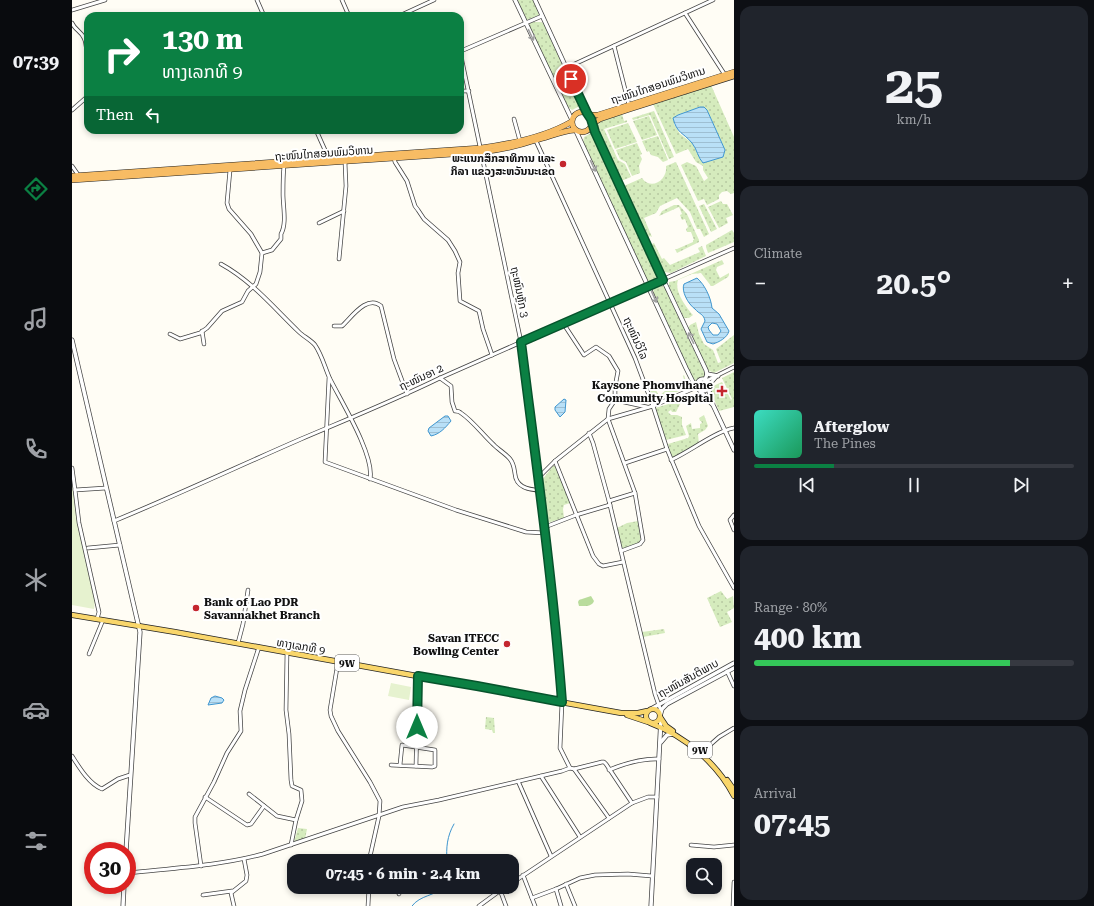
<!DOCTYPE html>
<html lang="en">
<head>
<meta charset="utf-8">
<style>
  body { margin:0; font-family:"Roboto Serif","Noto Sans Lao",serif; background:#20242c; color:#f1f3f6; height:100vh; display:flex; flex-direction:column; font-size:15px; white-space:nowrap }
  * { box-sizing:border-box; margin:0 }
  p { font-size:13px; color:#9ea1a6 }
  .icon { flex:none; width:22px; height:22px; fill:none; stroke:currentColor; stroke-width:2; stroke-linecap:round; stroke-linejoin:round }
  .map { position:relative; flex:1; overflow:hidden }
  .sheet { display:flex; flex-direction:column; gap:6px; padding:6px; background:#0d0f14; width:360px }
  .sheet>* { flex:none }
  .guide { position:absolute; left:12px; top:12px; width:380px; height:122px; border-radius:12px; box-shadow:0 2px 6px #0003; background:#0b8043; color:#fff; overflow:hidden }
  .fabs { position:absolute; left:614px; top:858px; display:grid; gap:8px }
  .fabs a { display:grid; place-items:center; width:36px; height:36px; border-radius:8px; background:#171b24; box-shadow:0 2px 6px #0003; font-size:20px }
  .speed { position:absolute; left:12px; top:842px; display:flex; gap:8px; font-size:20px; font-weight:700; text-align:center }
  .speed>* { display:grid; place-content:center; width:52px; height:52px; border-radius:50%; background:#171b24; box-shadow:0 2px 6px #0003; line-height:1 }
  .speed .limit { border:6px solid #d22; background:#fff; color:#111 }
  .pin { position:absolute; display:grid; place-items:center; width:34px; height:34px; color:#fff; margin:-17px; border:2px solid #fff; border-radius:50%; box-shadow:0 1px 4px #0007 }
  .me { position:absolute; width:44px; margin:-22px; rotate:0deg; stroke-linejoin:round; filter:drop-shadow(0 0 3px #0008) }
  .turn { display:flex; align-items:center; gap:14px; height:84px; padding:0 12px; font-size:18px }
  .turn .icon { width:52px; height:52px; stroke-width:2.5 }
  .turn b { display:block; font-size:28px; line-height:34px }
  .then { display:flex; align-items:center; height:38px; padding:0 12px; background:#0003; gap:8px; font-size:15px }
  .big { font-size:30px; font-weight:700; line-height:1.1 }
  .sheet .widget { flex:1; display:flex; flex-direction:column; justify-content:center; gap:6px; min-width:0; padding:0 14px; border-radius:12px; background:#20242c }
  .sheet .dial { align-items:center; gap:0 }
  .dial b { font-size:52px; line-height:1 }
  .song { display:flex; align-items:center; gap:12px }
  .cover { width:48px; height:48px; border-radius:6px; background:linear-gradient(135deg,hsl(170 70% 55%),hsl(150 70% 35%)) }
  .played { height:4px; border-radius:2px; background:linear-gradient(90deg,#0b8043 25%,#363941 25%) }
  .keys { display:flex; justify-content:space-around; direction:ltr }
  .heat { display:flex; justify-content:space-between; align-items:center; font-size:22px; direction:ltr }
  .charge { height:6px; border-radius:3px; background:linear-gradient(90deg,#34c759 80%,#363941 0) }
  .trip { position:absolute; left:215px; top:854px; width:232px; height:40px; border-radius:12px; background:#171b24; box-shadow:0 2px 6px #0003; font-weight:700; line-height:40px; text-align:center }
  main { display:flex; flex:1; min-height:0 }
  .dock { display:flex; flex-direction:column; width:72px; justify-content:space-around; align-items:center; background:#090b0e; color:#9ea1a6 }
  .dock .icon { width:28px; height:28px }
  .dock .selected { color:#0b8043 }
  .dock b { font-size:18px; color:#f1f3f6 }
  .map>svg:first-child { display:block }
</style>
</head>
<body>
<main>
<nav class="dock">
<b>07:39</b>
<svg class="icon selected" aria-label="directions" viewBox="0 0 24 24"><path d="M12 3l9 9-9 9-9-9zM9 14v-3h6M13 9l2 2-2 2"/></svg>
<svg class="icon" aria-label="music" viewBox="0 0 24 24"><path d="M9 18V5l10-2v13"/><circle cx="6" cy="18" r="3"/><circle cx="16" cy="16" r="3"/></svg>
<svg class="icon" aria-label="phone" viewBox="0 0 24 24"><path d="M5 4h4l2 5-3 2q2 4 5 5l2-3 5 2v4C11 20 4 13 5 4z"/></svg>
<svg class="icon" aria-label="climate" viewBox="0 0 24 24"><path d="M12 3v18M4 7l16 10M4 17L20 7"/></svg>
<svg class="icon" aria-label="car" viewBox="0 0 24 24"><path d="M5 17H2v-5l4-1 3-4h7l3 4 3 1v5h-3M9 17h6M6 11h13"/><circle cx="7" cy="17" r="2"/><circle cx="17" cy="17" r="2"/></svg>
<svg class="icon" aria-label="filters" viewBox="0 0 24 24"><path d="M4 7h16M4 17h16"/><circle cx="9" cy="7" r="2"/><circle cx="15" cy="17" r="2"/></svg>
</nav>
<div class="map">
<svg width="662" height="906" viewBox="0 0 662 906">
  <defs>
    <pattern id="green-dots" width="8" height="8" patternUnits="userSpaceOnUse"><rect width="8" height="8" fill="#d5ebbd"/><path d="M2 2h.1M6 6h.1" fill="none" stroke="#b6c8a1" stroke-width="1.8" stroke-linecap="round"/></pattern>
    <pattern id="forest-crowns" width="20" height="18" patternUnits="userSpaceOnUse"><rect width="20" height="18" fill="#b9dc9c"/><path d="M2 6a3 3 0 1 1 6 0M12 15a3 3 0 1 1 6 0" fill="none" stroke="#9ebc85"/></pattern>
    <pattern id="water-rules" width="6" height="5" patternUnits="userSpaceOnUse"><rect width="6" height="5" fill="#b9e0f7"/><path d="M0 2.5h6" fill="none" stroke="#9ebfd3"/></pattern>
  </defs>
  <rect width="100%" height="100%" fill="#fffdf5"/>
  <g fill="url(#green-dots)" fill-rule="evenodd">
    <polygon points="445,0 462,0 467,15 455,20"/>
    <polygon points="461,22 468,22 472,23 507,102 506,107 500,110 496,107 457,27 458,23"/>
    <path d="M639,85L662,137V193L659,194L655,191L650,192L647,195V199L635,205L632,199L626,201L609,165L615,162L624,166L632,181L636,178L631,170V166L624,162L616,149L604,154L581,104ZM628,107H632L635,110L653,150L651,157L631,163L620,143L608,134L602,124L606,115Z"/>
    <polygon points="582,111 602,157 597,159 578,115 561,120 560,118"/>
    <polygon points="550,114 552,121 555,120 555,122 532,129 546,160 553,164 559,177 549,181 524,126 526,122"/>
    <polygon points="577,116 585,135 570,140 561,121"/>
    <polygon points="556,123 565,142 543,149 535,130"/>
    <path d="M519,133L524,137L587,274V278C584,281 579,284 575,280L511,142L512,137Z"/>
    <polygon points="586,136 596,160 591,162 586,157 579,155 577,151 575,152 570,141"/>
    <polygon points="565,143 570,154 568,155 570,159 567,166 568,173 560,176 554,162 548,159 544,150"/>
    <path d="M604,162L637,234L632,237L628,229H625L618,212L605,198L588,206L584,213L572,218L580,237L578,236L575,238L552,186L570,178C579,191 596,180 594,166Z"/>
    <polygon points="649,201 651,204 655,204 661,215 654,218 656,223 647,228 636,207"/>
    <polygon points="632,204 645,229 639,232 627,206"/>
    <polygon points="602,205 607,205 615,214 627,240 627,242 605,253 603,249 605,249 621,242 621,240 622,240 619,232 615,232 614,229 616,227 613,219 610,220 608,215 610,214 607,207 587,216 590,211"/>
    <polygon points="660,230 662,233 662,242 636,253 634,247 634,245"/>
    <polygon points="582,243 590,259 592,258 598,265 628,252 626,248 630,246 634,256 599,273 592,272 578,245"/>
    <path d="M650,260L652,264L645,267L644,270L648,278L657,273V275L656,277L641,286H639L629,273L620,274L606,280C602,291 614,307 621,315L617,318H612L597,286V282L603,281Z"/>
    <polygon points="587,285 590,285 593,288 633,374 633,377 630,379 627,379 623,381 621,378 581,293 582,288"/>
    <polygon points="624,322 627,334 632,344 641,350 646,363 649,362 644,349 662,335 662,363 642,373 636,370 616,328 618,325"/>
    <polygon points="662,372 662,407 647,411 639,392 639,387 650,382 659,400 660,399 650,378"/>
    <polygon points="612,375 616,387 582,402 578,390 583,388 587,396 594,390 604,384 606,387 613,383 611,376"/>
    <polygon points="610,400 604,412 600,412 599,410 596,412 599,415 605,415 610,417 610,425 614,435 594,440 583,408"/>
    <polygon points="632,415 636,426 633,430 626,434 627,445 600,458 596,444 616,438 617,436 614,426 619,423 620,429 628,428 628,424 630,423 629,421 628,421 627,418"/>
    <polygon points="481,466 483,466 485,469 498,503 492,505 491,509 492,518 475,523 470,480"/>
    <polygon points="566,521 569,543 551,549 548,543 545,528 555,523"/>
    <polygon points="649,591 655,599 661,596 662,608 655,612 660,622 648,627 635,598"/>
    <polygon points="592,629 593,633 571,637 570,632"/>
    <polygon points="414,717 422,718 423,733 421,733 420,730 413,729"/>
    <polygon points="226,828 235,829 233,839 222,843 222,842"/>
  </g>
  <path fill="url(#forest-crowns)" d="M519,596L522,601C520,607 512,606 507,606L506,602L507,600Z"/>
  <g fill="#e6f2cf">
    <polygon points="0,482 6,525 23,600 22,609 0,605"/>
    <polygon points="319,683 339,687 337,700 316,696"/>
  </g>
  <g fill="url(#water-rules)" stroke="#3f96cf" fill-rule="evenodd">
    <path d="M628,107H632L635,110L653,150L651,157L631,163C626,158 625,149 620,143C611,132 605,134 601,118L606,115Z"/>
    <path d="M625,278C633,285 639,298 640,308L647,314L657,331C655,338 647,342 641,344L635,342L629,329L633,321C632,314 627,314 623,309C616,304 609,291 612,284ZM640,323L645,324L649,331L646,335H641L637,330L636,327Z"/>
    <polygon points="492,399 494,400 493,412 488,417 483,410 483,407"/>
    <path d="M373,416H376L379,421C373,428 368,434 359,436L356,431L357,428Z"/>
    <polygon points="143,696 150,698 152,700 150,703 136,705 139,698"/>
  </g>
  <g fill="none" stroke-linecap="round" stroke-linejoin="round">
    <g stroke="#3f96cf" stroke-width="1">
      <path d="M375,861C374,848 375,836 382,824"/>
      <path d="M340,906C348,895 363,896 372,887"/>
    </g>
    <g stroke="#444" stroke-width="4.5">
      <g id="minor">
        <polyline points="185,0 192,16"/>
        <polyline points="270,0 277,16"/>
        <polyline points="0,10 33,0"/>
        <polyline points="613,13 653,75"/>
        <polyline points="327,16 362,0"/>
        <path d="M0,23C3,30 9,31 12,38C15,43 13,48 16,54"/>
        <polyline points="388,44 390,61 449,342 467,477 487,655 490,702 488,748 498,768"/>
        <polyline points="542,46 557,105"/>
        <polyline points="389,51 470,16"/>
        <polyline points="494,68 641,0"/>
        <polyline points="388,91 397,91"/>
        <polyline points="0,110 16,96"/>
        <polyline points="442,119 448,141"/>
        <polyline points="244,130 257,159"/>
        <polyline points="464,141 563,358 581,406 595,449 627,526 662,588"/>
        <polyline points="322,158 323,162 335,181 343,206 346,210 352,219 376,240 383,251 388,262 386,273 388,301 407,311 411,329 420,355"/>
        <polyline points="0,166 7,176"/>
        <polyline points="247,223 272,211"/>
        <path d="M190,253L200,250L209,239V234C215,223 211,207 211,194C211,185 211,175 212,166"/>
        <polyline points="267,259 274,186 273,162"/>
        <path d="M149,264C180,281 202,308 227,332C231,336 239,340 243,345C250,355 253,368 258,379C269,401 303,456 298,479"/>
        <polyline points="491,323 512,355 524,347 537,356 546,371 543,387 543,400"/>
        <path d="M262,326H270C279,318 295,294 309,306L322,359L335,394"/>
        <polyline points="130,331 132,344"/>
        <polyline points="98,334 108,339 128,333 135,328 150,311 170,302 176,291 184,284 188,272 190,253 179,234 157,209 155,203 158,170"/>
        <polyline points="257,378 253,462 384,510 454,532 473,533"/>
        <path d="M368,378L379,386L380,402L383,411C386,411 387,411 389,413C401,421 411,435 422,445C427,450 434,454 438,459C442,464 442,468 443,474C444,487 457,490 468,490"/>
        <polyline points="634,381 662,367"/>
        <polyline points="637,385 644,377"/>
        <polyline points="517,433 521,443 537,501 583,694 589,711"/>
        <path d="M599,460C619,451 642,432 662,428"/>
        <polyline points="483,461 521,556 527,564 531,566 551,562"/>
        <polyline points="553,463 595,449"/>
        <polyline points="0,468 3,490"/>
        <polyline points="467,477 483,461 536,419 581,406 625,387"/>
        <polyline points="537,501 563,493"/>
        <polyline points="662,515 658,520 662,530"/>
        <path d="M42,521C105,495 167,466 229,439C276,419 323,400 368,378L662,248"/>
        <polyline points="473,527 504,515 538,505"/>
        <polyline points="16,548 48,545"/>
        <polyline points="549,551 568,544 571,540 563,493 536,419 537,409 543,400 575,407"/>
        <polyline points="25,619 27,612 7,523 3,490 34,488"/>
        <polyline points="166,643 171,624 176,590"/>
        <polyline points="215,652 214,710 217,734 219,780 220,786 229,790 230,801 224,820 219,845"/>
        <polyline points="17,654 31,620"/>
        <polyline points="266,662 258,710 259,716 266,731 298,782 308,801 307,816 297,861"/>
        <polyline points="655,671 662,686"/>
        <polyline points="630,752 647,737 662,728"/>
        <path d="M0,756C7,767 17,784 30,789L46,779L58,775"/>
        <polyline points="319,765 360,767 363,766 363,750 330,745 328,765"/>
        <polyline points="344,766 346,676"/>
        <polyline points="502,769 537,818"/>
        <path d="M537,770C554,763 570,758 587,759"/>
        <polyline points="469,776 508,837"/>
        <polyline points="446,781 479,856"/>
        <polyline points="177,794 205,816 224,820"/>
        <polyline points="133,797 175,825 179,824 192,806"/>
        <polyline points="619,845 642,847 662,845"/>
        <polyline points="129,866 123,823 123,817 142,782 155,753 169,731 168,711 173,690 187,647"/>
        <path d="M55,873C101,868 146,866 191,854L331,807L367,800L490,771L498,768L502,769L530,762H532L534,764L560,803"/>
        <polyline points="451,875 463,906"/>
        <polyline points="440,883 560,803 576,797 585,797"/>
        <polyline points="494,884 503,906"/>
        <polyline points="324,887 327,894"/>
        <polyline points="484,889 489,906"/>
        <polyline points="273,890 291,887"/>
        <polyline points="428,890 434,906"/>
        <polyline points="131,895 160,891"/>
        <polyline points="460,898 484,889 508,878 523,875 556,874 580,876"/>
        <polyline points="162,906 159,893 174,881 175,875 172,859"/>
        <polyline points="296,906 297,887"/>
        <polyline points="407,906 433,887"/>
        <polyline points="661,906 662,882"/>
      </g>
    </g>
    <g stroke="#444" stroke-width="5">
      <g id="tertiary">
        <polyline points="443,0 500,120"/>
        <polyline points="463,0 515,113"/>
        <polyline points="520,124 588,273 634,370 635,374 633,380"/>
        <polyline points="504,131 614,368 621,382 625,385"/>
        <polyline points="0,340 68,632 54,851"/>
        <polyline points="635,374 646,376"/>
        <circle cx="631" cy="385" r="6"/>
        <polyline points="636,388 641,405 662,450"/>
        <polyline points="628,391 640,404"/>
        <polyline points="579,709 662,663"/>
        <polyline points="588,716 590,709 595,704 662,668"/>
        <polyline points="589,742 595,735 601,734"/>
        <polyline points="51,906 52,885"/>
        <polyline points="579,906 589,719"/>
      </g>
    </g>
    <g stroke="#222" stroke-width="6">
      <g id="primary">
        <polyline points="0,615 103,632 549,713 566,713 575,711"/>
        <circle cx="581" cy="716" r="7"/>
        <polyline points="555,715 576,722"/>
        <polyline points="588,717 594,726 601,731"/>
        <path d="M578,723C613,736 645,763 662,796"/>
        <polyline points="655,780 662,790"/>
      </g>
    </g>
    <g stroke="#222" stroke-width="6">
      <g id="trunk">
        <circle cx="510" cy="122" r="10"/>
        <polyline points="516,115 526,115 662,72"/>
        <polyline points="520,124 528,119 558,109 662,76"/>
        <path d="M0,176L409,148C439,144 473,137 499,122"/>
        <path d="M0,180L410,152C428,150 446,146 464,140C477,137 489,131 503,130"/>
      </g>
    </g>
    <use href="#minor" stroke="#fff" stroke-width="3"/>
    <use href="#tertiary" stroke="#fff" stroke-width="3.5"/>
    <use href="#primary" stroke="#f9d66b" stroke-width="4.5"/>
    <use href="#trunk" stroke="#f7bc64" stroke-width="5"/>
  </g>
  <defs><path id="oneway-shaft" d="M-6 0H5M1.5-3L5.5 0L1.5 3" fill="none" stroke-width="1.6" stroke-linecap="round" stroke-linejoin="round"/></defs>
  <g stroke="#a0a0a0">
    <use href="#oneway-shaft" transform="translate(459 35) rotate(65)"/>
    <use href="#oneway-shaft" transform="translate(521 166) rotate(65)"/>
    <use href="#oneway-shaft" transform="translate(582 297) rotate(66)"/>
    <use href="#oneway-shaft" transform="translate(619 338) rotate(-116)"/>
  </g>
  <g fill="none" stroke-linecap="round" stroke-linejoin="round">
    <g stroke="#07532c" stroke-width="10">
      <path id="route" d="M345,727L346,676L405,686L490,702C481,582 464,462 449,342L591,280L523,132L519,119L515,113L499,79"/>
    </g>
    <use href="#route" stroke="#0b8043" stroke-width="7"/>
  </g>
  <g fill="#c4262e" stroke="#fff" stroke-width="1.5">
    <circle cx="491" cy="164" r="4"/>
    <path d="M648 385h4v4h4v4h-4v4h-4v-4h-4v-4h4z"/>
    <circle cx="124" cy="608" r="4"/>
    <circle cx="435" cy="644" r="4"/>
  </g>
  <g text-anchor="middle" stroke-width="4" stroke-linejoin="round" paint-order="stroke">
    <g fill="#fff" stroke="#585858" stroke-width="1">
      <rect x="263" y="655" width="24" height="16" rx="3"/>
      <rect x="616" y="742" width="24" height="16" rx="3"/>
    </g>
    <g font-size="10" font-weight="bold" fill="#111">
      <text x="275" y="667">9W</text>
      <text x="628" y="754">9W</text>
    </g>
    <g font-size="11" fill="#111" stroke="#fff">
      <text transform="translate(586 85) rotate(-18)" y="4">ຖະໜົນໄກສອນພົມວິຫານ</text>
      <text transform="translate(252 153) rotate(-4)" y="4">ຖະໜົນໄກສອນພົມວິຫານ</text>
      <text transform="translate(448 292) rotate(78)" y="4">ຖະໜົນຫຼັກ 3</text>
      <text transform="translate(564 338) rotate(66)" y="4">ຖະໜົນວິໄລ</text>
      <text transform="translate(349 377) rotate(-25)" y="4">ຖະໜົນອາ 2</text>
      <text transform="translate(229 646) rotate(10)" y="4">ທາງເລກທີ 9</text>
      <text transform="translate(616 678) rotate(-29)" y="4">ຖະໜົນສັນຕິພາບ</text>
    </g>
    <g font-size="11" font-weight="bold" fill="#111" stroke="#fff" text-anchor="end">
      <text x="483" y="162">ພະແນກສຶກສາທິການ ແລະ<tspan x="483" dy="13">ກິລາ ແຂວງສະຫວັນນະເຂດ</tspan></text>
      <text x="641" y="389">Kaysone Phomvihane<tspan x="641" dy="13">Community Hospital</tspan></text>
      <text x="132" y="606" text-anchor="start">Bank of Lao PDR<tspan x="132" dy="13">Savannakhet Branch</tspan></text>
      <text x="427" y="642">Savan ITECC<tspan x="427" dy="13">Bowling Center</tspan></text>
    </g>
  </g>
</svg>
<div class="fabs">
<a><svg class="icon" aria-label="search" viewBox="0 0 24 24"><circle cx="10" cy="10" r="6"/><path d="M15 15l6 6"/></svg></a>
</div>
<div class="speed"><div class="limit">30</div></div>
<div class="pin" style="left:499px;top:79px;background:#d93025"><svg class="icon" aria-label="arrive" viewBox="0 0 24 24"><path d="M6 21V4h12l-3 4 3 4H6"/></svg></div>
<svg class="me" style="left:345px;top:727px" viewBox="-20 -20 40 40"><circle r="19" fill="#fff"/><path d="M0-13L10 11 0 6-10 11z" fill="#0b8043"/></svg>
<div class="trip">07:45 · 6 min · 2.4 km</div>
<div class="guide">
<div class="turn"><svg class="icon" aria-label="right" viewBox="0 0 24 24"><path d="M7 20v-9h11M14 6l5 5-5 5"/></svg><div><b>130 m</b>ທາງເລກທີ 9</div></div>
<div class="then">Then<svg class="icon" aria-label="left" viewBox="0 0 24 24"><path d="M17 20v-9H6M10 6l-5 5 5 5"/></svg></div>
</div>
</div>
<section class="sheet">
<div class="widget dial"><b>25</b><p>km/h</p></div>
<div class="widget"><p>Climate</p>
<div class="heat"><a>−</a><b class="big">20.5°</b><a>+</a></div>
</div>
<div class="widget">
<div class="song"><i class="cover"></i><div><b>Afterglow</b><p>The Pines</p></div></div>
<div class="played"></div>
<div class="keys"><svg class="icon" aria-label="previous" viewBox="0 0 24 24"><path d="M18 5L8 12l10 7zM5 5v14"/></svg><svg class="icon" aria-label="pause" viewBox="0 0 24 24"><path d="M8 5v14M16 5v14"/></svg><svg class="icon" aria-label="next" viewBox="0 0 24 24"><path d="M6 5l10 7-10 7zM19 5v14"/></svg></div>
</div>
<div class="widget"><p>Range · 80%</p><b class="big">400 km</b><div class="charge"></div></div>
<div class="widget"><p>Arrival</p><b class="big">07:45</b></div>
</section>
</main>
</body>
</html>
